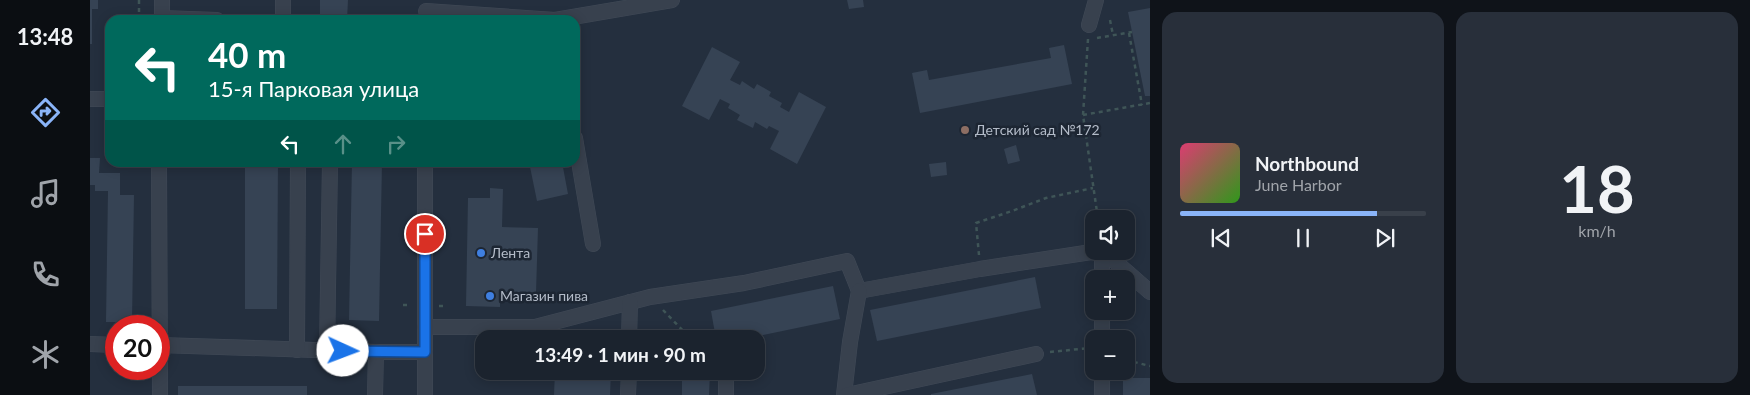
<!DOCTYPE html>
<html lang="ru">
<head>
<meta charset="utf-8">
<style>
  body { margin:0; font-family:Lato,sans-serif; background:#282f3a; color:#f1f3f6; height:100vh; display:flex; flex-direction:column; font-size:19px; white-space:nowrap }
  * { box-sizing:border-box; margin:0 }
  p { font-size:16px; color:#a0a4aa }
  .icon { flex:none; width:28px; height:28px; fill:none; stroke:currentColor; stroke-width:2; stroke-linecap:round; stroke-linejoin:round }
  .map { position:relative; flex:1; overflow:hidden }
  .panel { display:flex; flex-direction:column; gap:12px; padding:12px; background:#0f1319; width:600px }
  .panel>* { flex:none }
  .banner { position:absolute; left:15px; top:15px; width:475px; height:152px; border-radius:15px; box-shadow:0 2px 12px #0003,0 0 0 1px #39404a; background:#00695c; color:#fff; overflow:hidden }
  .tools { position:absolute; left:995px; top:210px; display:grid; gap:10px }
  .tools a { display:grid; place-items:center; width:50px; height:50px; border-radius:10px; background:#1b232e; box-shadow:0 2px 12px #0003,0 0 0 1px #39404a; font-size:25px }
  .speed { position:absolute; left:15px; top:315px; display:flex; gap:10px; font-size:25px; font-weight:700; text-align:center }
  .speed>* { display:grid; place-content:center; width:65px; height:65px; border-radius:50%; background:#1b232e; box-shadow:0 2px 12px #0003,0 0 0 1px #39404a; line-height:1 }
  .speed .limit { border:8px solid #d22; background:#fff; color:#111 }
  .pin { position:absolute; display:grid; place-items:center; width:42px; height:42px; color:#fff; margin:-21px; border:2px solid #fff; border-radius:50%; box-shadow:0 1px 5px #0007 }
  .me { position:absolute; width:55px; margin:-28px; rotate:92deg; stroke-linejoin:round; filter:drop-shadow(0 0 4px #0008) }
  .turn { display:flex; align-items:center; gap:18px; height:105px; padding:0 20px; font-size:22px }
  .turn .icon { width:65px; height:65px; stroke-width:2.5 }
  .turn b { display:block; font-size:35px; line-height:42px }
  .lanes { display:flex; align-items:center; height:48px; padding:0 20px; background:#0003; justify-content:center; gap:25px; direction:ltr }
  .lanes .off { opacity:.35 }
  .panel .card { flex:1; display:flex; flex-direction:column; justify-content:center; gap:8px; min-width:0; padding:0 18px; border-radius:15px; background:#282f3a }
  .panel .dial { align-items:center; gap:0 }
  .dial b { font-size:65px; line-height:1 }
  .song { display:flex; align-items:center; gap:15px }
  .cover { width:60px; height:60px; border-radius:8px; background:linear-gradient(135deg,hsl(340 70% 55%),hsl(110 70% 35%)) }
  .played { height:5px; border-radius:2px; background:linear-gradient(90deg,#8ab4f8 80%,#39404a 80%) }
  .keys { display:flex; justify-content:space-around; direction:ltr }
  .panel .tiles { flex:1; display:grid; gap:12px; grid-template-columns:repeat(2,1fr) }
  .trip { position:absolute; left:385px; top:330px; width:290px; height:50px; border-radius:15px; background:#1b232e; box-shadow:0 2px 12px #0003,0 0 0 1px #39404a; font-weight:700; line-height:50px; text-align:center }
  main { display:flex; flex:1; min-height:0 }
  .tab-bar { display:flex; flex-direction:column; width:90px; justify-content:space-around; align-items:center; background:#0b0e12; color:#a0a4aa }
  .tab-bar .icon { width:35px; height:35px }
  .tab-bar .selected { color:#8ab4f8 }
  .tab-bar b { font-size:22px; color:#f1f3f6 }
  .map>svg:first-child { display:block }
</style>
</head>
<body>
<main>
<nav class="tab-bar">
<b>13:48</b>
<svg class="icon selected" aria-label="directions" viewBox="0 0 24 24"><path d="M12 3l9 9-9 9-9-9zM9 14v-3h6M13 9l2 2-2 2"/></svg>
<svg class="icon" aria-label="music" viewBox="0 0 24 24"><path d="M9 18V5l10-2v13"/><circle cx="6" cy="18" r="3"/><circle cx="16" cy="16" r="3"/></svg>
<svg class="icon" aria-label="phone" viewBox="0 0 24 24"><path d="M5 4h4l2 5-3 2q2 4 5 5l2-3 5 2v4C11 20 4 13 5 4z"/></svg>
<svg class="icon" aria-label="climate" viewBox="0 0 24 24"><path d="M12 3v18M4 7l16 10M4 17L20 7"/></svg>
</nav>
<div class="map">
<svg width="1060" height="395" viewBox="0 0 1060 395">
  <rect width="100%" height="100%" fill="#242f3e"/>
  <g fill="#364354">
    <polygon points="0,0 8,0 8,9 2,9 2,44 0,44"/>
    <polygon points="230,0 258,0 257,20 230,20"/>
    <polygon points="757,0 773,0 774,7 759,9"/>
    <polygon points="1060,8 1060,96 1055,96 1038,12"/>
    <polygon points="974,45 982,84 830,113 822,73 837,70 839,80 961,58 959,48"/>
    <polygon points="622,47 650,62 640,80 650,85 652,81 664,89 667,84 681,92 679,96 692,103 690,107 699,112 709,92 736,107 707,164 680,149 689,131 679,126 677,129 665,122 663,128 647,120 650,115 638,108 640,104 630,99 619,120 592,106"/>
    <polygon points="926,145 930,161 918,164 914,149"/>
    <polygon points="0,158 10,158 9,173 30,173 30,195 44,195 42,322 16,322 18,191 5,191 5,185 0,185"/>
    <polygon points="155,162 188,162 187,309 155,309"/>
    <polygon points="262,162 292,162 289,321 259,320"/>
    <polygon points="439,162 472,162 478,194 447,201"/>
    <polygon points="856,162 857,175 841,177 839,164"/>
    <polygon points="400,188 413,189 412,227 448,228 446,293 410,292 410,307 376,306 378,198 400,198"/>
    <polygon points="945,277 951,308 787,341 780,310"/>
    <polygon points="743,286 750,319 654,339 626,339 621,311"/>
    <polygon points="465,371 521,371 520,395 464,395"/>
    <polygon points="592,372 620,372 619,395 592,395"/>
    <polygon points="942,374 947,395 841,395 841,394"/>
    <rect x="1033" y="378" width="27" height="17"/>
    <rect x="88" y="386" width="129" height="9"/>
  </g>
  <g fill="none" stroke-linecap="round" stroke-linejoin="round">
    <g stroke="#414a57" stroke-width="16">
      <g id="minor">
        <polyline points="336,11 465,20 582,0"/>
        <polyline points="72,18 127,20"/>
        <polyline points="72,20 72,0"/>
        <polyline points="193,20 193,0"/>
        <polyline points="999,25 1006,0"/>
        <polyline points="0,99 20,99"/>
        <polyline points="485,138 503,244"/>
        <polyline points="69,162 70,395"/>
        <polyline points="1013,251 1060,292"/>
        <polyline points="1012,279 1012,251"/>
        <polyline points="335,327 445,327 560,297 654,283 757,261 769,291 890,269 1008,251"/>
        <polyline points="539,339 540,302"/>
        <polyline points="1012,339 1012,311"/>
        <polyline points="0,344 26,345"/>
        <polyline points="69,345 286,352 335,352"/>
        <polyline points="207,350 208,162"/>
        <polyline points="237,351 240,162"/>
        <polyline points="1012,371 1012,395"/>
        <polyline points="285,395 286,352"/>
        <polyline points="335,395 335,162"/>
        <polyline points="538,395 539,371"/>
        <polyline points="636,395 636,375"/>
        <polyline points="754,395 760,342 769,291"/>
        <polyline points="757,395 946,354"/>
      </g>
    </g>
    <g stroke="#3f5557" stroke-width="2.5" stroke-dasharray="4 4" stroke-linecap="butt">
      <polyline points="49,20 49,0"/>
      <polyline points="1020,20 1023,35"/>
      <polyline points="1039,33 1052,105"/>
      <polyline points="1007,38 1042,32"/>
      <polyline points="998,39 993,115 1008,219"/>
      <polyline points="993,115 1060,103"/>
      <polyline points="889,255 886,223 922,211 956,198 1003,188"/>
      <polyline points="313,305 321,305"/>
      <polyline points="349,306 357,306"/>
      <polyline points="573,310 601,339"/>
      <polyline points="960,352 1000,348"/>
      <polyline points="1036,360 1060,366"/>
    </g>
    <use href="#minor" stroke="#38414e" stroke-width="15"/>
  </g>
  <g fill="none" stroke-linecap="round" stroke-linejoin="round">
    <g stroke="#114b97" stroke-width="12">
      <polyline id="route" points="253,351 335,352 335,234"/>
    </g>
    <use href="#route" stroke="#1a73e8" stroke-width="9"/>
  </g>
  <circle fill="#8d6e63" stroke="#1d2633" stroke-width="2" cx="875" cy="130" r="5"/>
  <g fill="#3f7fe0" stroke="#1d2633" stroke-width="2">
    <circle cx="391" cy="253" r="5"/>
    <circle cx="400" cy="296" r="5"/>
  </g>
  <g text-anchor="middle" stroke-width="5" stroke-linejoin="round" paint-order="stroke">
    <g font-size="14" fill="#b4bcc9" stroke="#1d2633" text-anchor="start">
      <text x="885" y="135">Детский сад №172</text>
      <text x="401" y="258">Лента</text>
      <text x="410" y="301">Магазин пива</text>
    </g>
  </g>
</svg>
<div class="tools">
<a><svg class="icon" aria-label="sound" viewBox="0 0 24 24"><path d="M4 9h4l5-4v14l-5-4H4zM17 9q2 3 0 6"/></svg></a>
<a>+</a>
<a>−</a>
</div>
<div class="speed"><div class="limit">20</div></div>
<div class="pin" style="left:335px;top:234px;background:#d93025"><svg class="icon" aria-label="arrive" viewBox="0 0 24 24"><path d="M6 21V4h12l-3 4 3 4H6"/></svg></div>
<svg class="me" style="left:253px;top:351px" viewBox="-20 -20 40 40"><circle r="19" fill="#fff"/><path d="M0-13L10 11 0 6-10 11z" fill="#1a73e8"/></svg>
<div class="trip">13:49 · 1 мин · 90 m</div>
<div class="banner">
<div class="turn"><svg class="icon" aria-label="left" viewBox="0 0 24 24"><path d="M17 20v-9H6M10 6l-5 5 5 5"/></svg><div><b>40 m</b>15-я Парковая улица</div></div>
<div class="lanes"><svg class="icon" aria-label="left" viewBox="0 0 24 24"><path d="M17 20v-9H6M10 6l-5 5 5 5"/></svg><svg class="icon off" aria-label="ahead" viewBox="0 0 24 24"><path d="M12 20V5M6 11l6-6 6 6"/></svg><svg class="icon off" aria-label="right" viewBox="0 0 24 24"><path d="M7 20v-9h11M14 6l5 5-5 5"/></svg></div>
</div>
</div>
<section class="panel">
<div class="tiles">
<div class="card">
<div class="song"><i class="cover"></i><div><b>Northbound</b><p>June Harbor</p></div></div>
<div class="played"></div>
<div class="keys"><svg class="icon" aria-label="previous" viewBox="0 0 24 24"><path d="M18 5L8 12l10 7zM5 5v14"/></svg><svg class="icon" aria-label="pause" viewBox="0 0 24 24"><path d="M8 5v14M16 5v14"/></svg><svg class="icon" aria-label="next" viewBox="0 0 24 24"><path d="M6 5l10 7-10 7zM19 5v14"/></svg></div>
</div>
<div class="card dial"><b>18</b><p>km/h</p></div>
</div>
</section>
</main>
</body>
</html>
